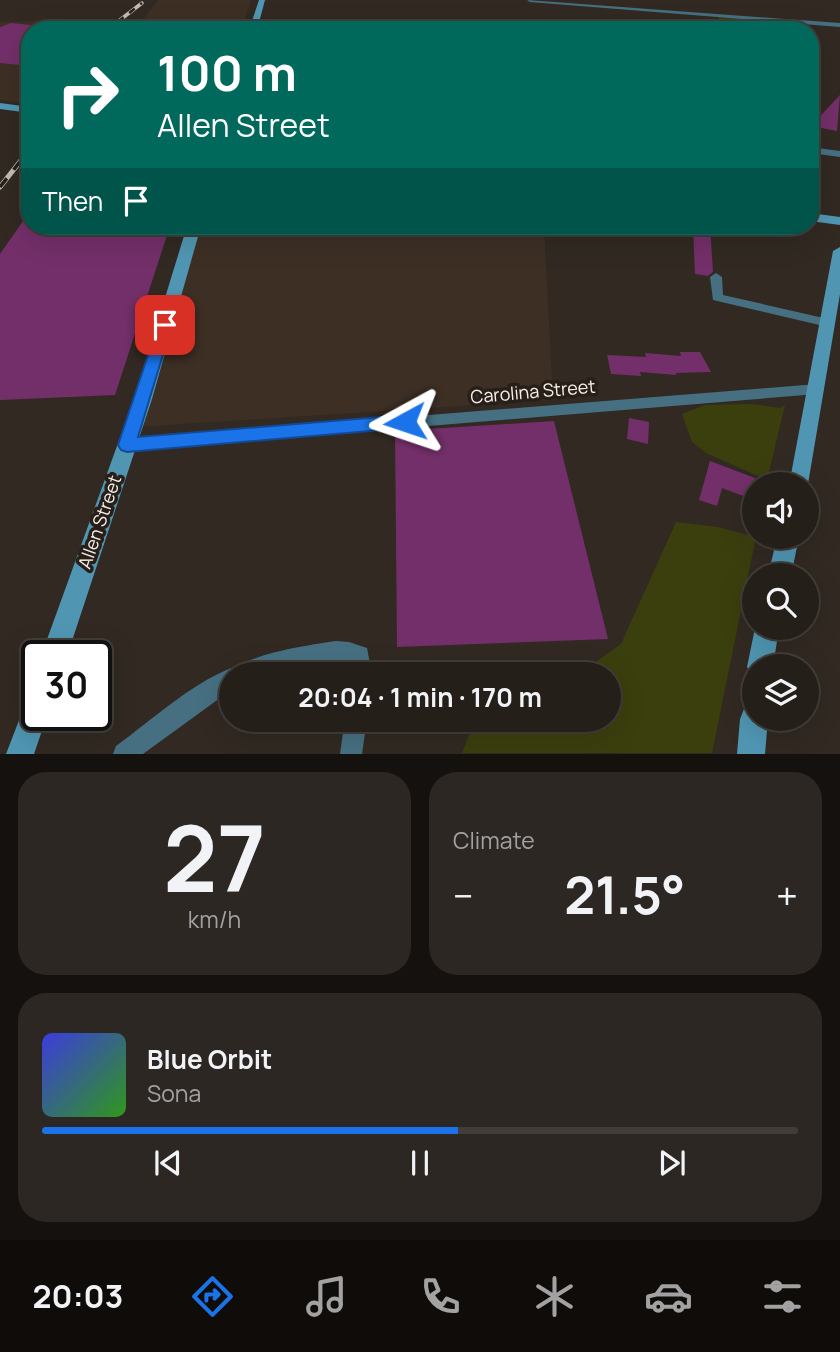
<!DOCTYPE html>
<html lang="en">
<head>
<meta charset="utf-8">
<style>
  body { margin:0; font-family:Manrope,sans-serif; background:#2d2723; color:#f1f3f6; height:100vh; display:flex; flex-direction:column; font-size:26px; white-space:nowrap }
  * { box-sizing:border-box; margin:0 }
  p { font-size:23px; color:#a3a2a2 }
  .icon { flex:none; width:38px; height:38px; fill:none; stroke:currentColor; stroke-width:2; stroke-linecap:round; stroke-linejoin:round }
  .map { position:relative; height:754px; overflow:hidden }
  .details { display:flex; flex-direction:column; gap:18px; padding:18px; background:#14110e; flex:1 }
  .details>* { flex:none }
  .banner { position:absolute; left:21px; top:21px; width:798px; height:214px; border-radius:28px; box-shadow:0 7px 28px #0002,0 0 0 2px #423d39; background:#00695c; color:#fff; overflow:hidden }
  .buttons { position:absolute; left:742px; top:472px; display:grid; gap:14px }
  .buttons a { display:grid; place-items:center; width:77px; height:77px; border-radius:50%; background:#251f1a; box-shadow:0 7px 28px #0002,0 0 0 2px #423d39; font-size:35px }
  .speed { position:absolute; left:21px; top:640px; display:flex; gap:14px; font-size:35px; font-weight:700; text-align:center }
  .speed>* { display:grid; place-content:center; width:91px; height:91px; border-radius:50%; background:#251f1a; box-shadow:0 7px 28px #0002,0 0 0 2px #423d39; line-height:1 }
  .speed .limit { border:4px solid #111; border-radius:10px; background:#fff; color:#111 }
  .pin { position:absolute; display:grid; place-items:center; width:60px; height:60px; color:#fff; margin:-30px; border-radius:14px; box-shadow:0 4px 10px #0006 }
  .me { position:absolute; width:77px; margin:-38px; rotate:265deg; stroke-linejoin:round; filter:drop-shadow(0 0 5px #0008) }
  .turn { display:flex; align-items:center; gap:24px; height:147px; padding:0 21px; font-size:32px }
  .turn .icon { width:91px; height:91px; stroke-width:2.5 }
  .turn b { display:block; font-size:49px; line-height:60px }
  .then { display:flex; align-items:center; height:66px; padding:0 21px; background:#0003; gap:14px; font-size:26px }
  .big { font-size:52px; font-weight:700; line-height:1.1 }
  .details .tile { flex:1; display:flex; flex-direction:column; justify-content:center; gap:10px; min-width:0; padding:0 24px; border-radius:28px; background:#2d2723 }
  .details .dial { align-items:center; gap:0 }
  .dial b { font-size:91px; line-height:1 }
  .song { display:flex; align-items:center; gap:21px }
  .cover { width:84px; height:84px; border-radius:10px; background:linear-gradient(135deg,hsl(240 70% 55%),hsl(110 70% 35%)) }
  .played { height:7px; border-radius:4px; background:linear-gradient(90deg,#1a73e8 55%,#423d39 55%) }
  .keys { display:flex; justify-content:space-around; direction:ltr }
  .heat { display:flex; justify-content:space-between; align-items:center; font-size:38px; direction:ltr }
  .details .tiles { flex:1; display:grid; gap:18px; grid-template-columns:1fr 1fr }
  .tile:last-child { grid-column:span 2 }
  .trip { position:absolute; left:219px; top:662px; width:402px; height:70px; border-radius:35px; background:#251f1a; box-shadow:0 7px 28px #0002,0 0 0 2px #423d39; font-weight:700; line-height:70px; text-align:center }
  .dock { display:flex; height:112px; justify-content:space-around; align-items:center; background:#0f0c0a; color:#a3a2a2 }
  .dock .icon { width:49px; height:49px }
  .dock .current { color:#1a73e8 }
  .dock b { font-size:32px; color:#f1f3f6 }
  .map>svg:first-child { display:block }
</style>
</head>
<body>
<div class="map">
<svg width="840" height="754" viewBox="0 0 840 754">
  <rect width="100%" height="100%" fill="#312922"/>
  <g fill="#3d2f24">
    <polygon points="158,0 251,0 241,30 135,30"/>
    <polygon points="118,19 109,30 30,30 30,104 0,100 0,22"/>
    <polygon points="199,226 544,226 553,400 138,427"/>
  </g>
  <g fill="#3b3f0e">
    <polygon points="719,16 756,20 763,30 663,30 719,21"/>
    <polygon points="752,404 780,408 785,405 767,480 706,453 692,442 682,414 705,405"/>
    <polygon points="676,522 718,527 756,537 712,753 462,753 475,719 609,719 609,674 568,674 587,668 621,644"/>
  </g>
  <g fill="#732f69">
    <polygon points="11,23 30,25 30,66 0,63 0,27"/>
    <polygon points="840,95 837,131 811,126"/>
    <polygon points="30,211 30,226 170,226 115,395 0,400 0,254"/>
    <polygon points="693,226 710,226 713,272 708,276 695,274"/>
    <polygon points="680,352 700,352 711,372 676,373 676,375 640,372 641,376 611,374 607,355 646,357 645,353 681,356"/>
    <polygon points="629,418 649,422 648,444 627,439"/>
    <polygon points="554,421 608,639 397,647 395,431"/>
    <polygon points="710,461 755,478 751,499 722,488 717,506 699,500"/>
  </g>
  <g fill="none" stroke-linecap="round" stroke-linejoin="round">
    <g fill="#467082" fill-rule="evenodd">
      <polygon points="527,0 840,23 840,27 530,2"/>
      <polygon points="810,147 840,151 840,157 810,153"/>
      <polygon points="716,273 722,277 723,295 828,319 834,323 828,327 713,300 710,277"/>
      <polygon points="817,384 824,389 817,394 127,451 122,449 119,445 122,441 127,439"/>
      <path d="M336,641L349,642L367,648L372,674H352L351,662L319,663L275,674H231V690L143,754H113L116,746C152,720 189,685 231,668L235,669C250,654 313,644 336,641Z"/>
      <polygon points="345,719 367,719 362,754 340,754"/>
    </g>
    <g fill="#5096b3" fill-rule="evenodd">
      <polygon points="259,0 265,0 257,30 249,30"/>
      <polygon points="0,103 30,107 30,113 0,109"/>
      <polygon points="810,213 840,217 840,225 810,221"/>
      <polygon points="187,226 201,226 152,399 67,656 41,656 134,399"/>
      <polygon points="840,247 840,294 807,490 807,485 789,485 833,251"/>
      <polygon points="777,537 799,537 791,576 768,576"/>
      <polygon points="755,628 779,628 773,667 754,667 754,677 747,667"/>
      <polygon points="37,693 37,716 47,716 34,754 6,754 28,697"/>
      <polygon points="754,706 754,719 768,719 765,754 737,754 740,719 744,709"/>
    </g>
    <g stroke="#c1bbb6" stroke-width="3.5">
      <polyline id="rail-far1" points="107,30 142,3"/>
    </g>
    <g stroke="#c1bbb6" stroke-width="5">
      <polyline id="rail" points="0,187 30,149"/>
    </g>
    <use href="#rail-far1" stroke="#271f18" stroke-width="2.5" stroke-dasharray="7" stroke-linecap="butt"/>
    <use href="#rail" stroke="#271f18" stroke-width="3.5" stroke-dasharray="11" stroke-linecap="butt"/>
  </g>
  <polygon fill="#1a73e8" stroke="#114b97" stroke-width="2" points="165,320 172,325 138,437 405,415 411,417 413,422 411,426 405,428 127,452 121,450 118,445 158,325"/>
  <g text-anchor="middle" stroke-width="7" stroke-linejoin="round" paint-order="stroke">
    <g font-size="18" fill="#f6f0ec" stroke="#271f18">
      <text transform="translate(533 392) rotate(-5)" y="6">Carolina Street</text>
      <text transform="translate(100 522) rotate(-71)" y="6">Allen Street</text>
    </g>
  </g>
</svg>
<div class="buttons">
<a><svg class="icon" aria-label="sound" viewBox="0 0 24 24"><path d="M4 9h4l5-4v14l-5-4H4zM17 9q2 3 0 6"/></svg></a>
<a><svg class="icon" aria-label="search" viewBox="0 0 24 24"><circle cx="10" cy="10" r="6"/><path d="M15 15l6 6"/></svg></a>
<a><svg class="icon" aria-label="layers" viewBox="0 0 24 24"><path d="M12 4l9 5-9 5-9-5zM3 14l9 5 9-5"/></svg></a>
</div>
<div class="speed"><div class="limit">30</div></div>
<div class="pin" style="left:165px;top:325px;background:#d93025"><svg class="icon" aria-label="arrive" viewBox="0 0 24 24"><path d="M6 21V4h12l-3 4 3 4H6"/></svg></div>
<svg class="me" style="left:405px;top:422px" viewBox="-20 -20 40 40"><path d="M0-17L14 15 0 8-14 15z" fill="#1a73e8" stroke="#fff" stroke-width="4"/></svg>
<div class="trip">20:04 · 1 min · 170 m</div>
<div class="banner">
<div class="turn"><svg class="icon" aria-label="right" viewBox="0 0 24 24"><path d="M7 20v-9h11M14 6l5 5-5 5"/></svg><div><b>100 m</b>Allen Street</div></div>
<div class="then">Then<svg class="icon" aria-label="arrive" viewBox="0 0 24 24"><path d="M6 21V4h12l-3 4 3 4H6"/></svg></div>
</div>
</div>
<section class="details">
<div class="tiles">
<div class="tile dial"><b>27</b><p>km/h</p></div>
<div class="tile"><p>Climate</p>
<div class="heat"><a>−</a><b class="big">21.5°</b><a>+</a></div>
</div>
<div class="tile">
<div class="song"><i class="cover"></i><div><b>Blue Orbit</b><p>Sona</p></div></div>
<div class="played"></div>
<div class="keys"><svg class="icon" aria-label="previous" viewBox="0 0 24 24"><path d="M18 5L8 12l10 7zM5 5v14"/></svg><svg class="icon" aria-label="pause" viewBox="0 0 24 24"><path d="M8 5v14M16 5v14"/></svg><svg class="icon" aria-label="next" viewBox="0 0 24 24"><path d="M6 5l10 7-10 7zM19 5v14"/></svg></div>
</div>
</div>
</section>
<nav class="dock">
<b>20:03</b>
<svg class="icon current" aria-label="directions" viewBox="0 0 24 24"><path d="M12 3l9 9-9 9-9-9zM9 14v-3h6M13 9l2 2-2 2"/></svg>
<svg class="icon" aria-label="music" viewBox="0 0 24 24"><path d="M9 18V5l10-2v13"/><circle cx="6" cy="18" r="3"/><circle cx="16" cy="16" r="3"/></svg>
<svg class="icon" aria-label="phone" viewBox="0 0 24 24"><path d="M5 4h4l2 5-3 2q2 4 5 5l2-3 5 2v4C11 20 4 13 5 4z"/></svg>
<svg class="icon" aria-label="climate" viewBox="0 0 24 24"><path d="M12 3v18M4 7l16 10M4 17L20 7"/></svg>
<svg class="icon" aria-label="car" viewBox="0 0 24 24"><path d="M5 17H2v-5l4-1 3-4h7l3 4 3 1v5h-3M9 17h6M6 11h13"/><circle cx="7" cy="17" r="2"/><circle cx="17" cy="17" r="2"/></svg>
<svg class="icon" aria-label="filters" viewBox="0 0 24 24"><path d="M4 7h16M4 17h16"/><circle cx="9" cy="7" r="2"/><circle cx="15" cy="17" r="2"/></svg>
</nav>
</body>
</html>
